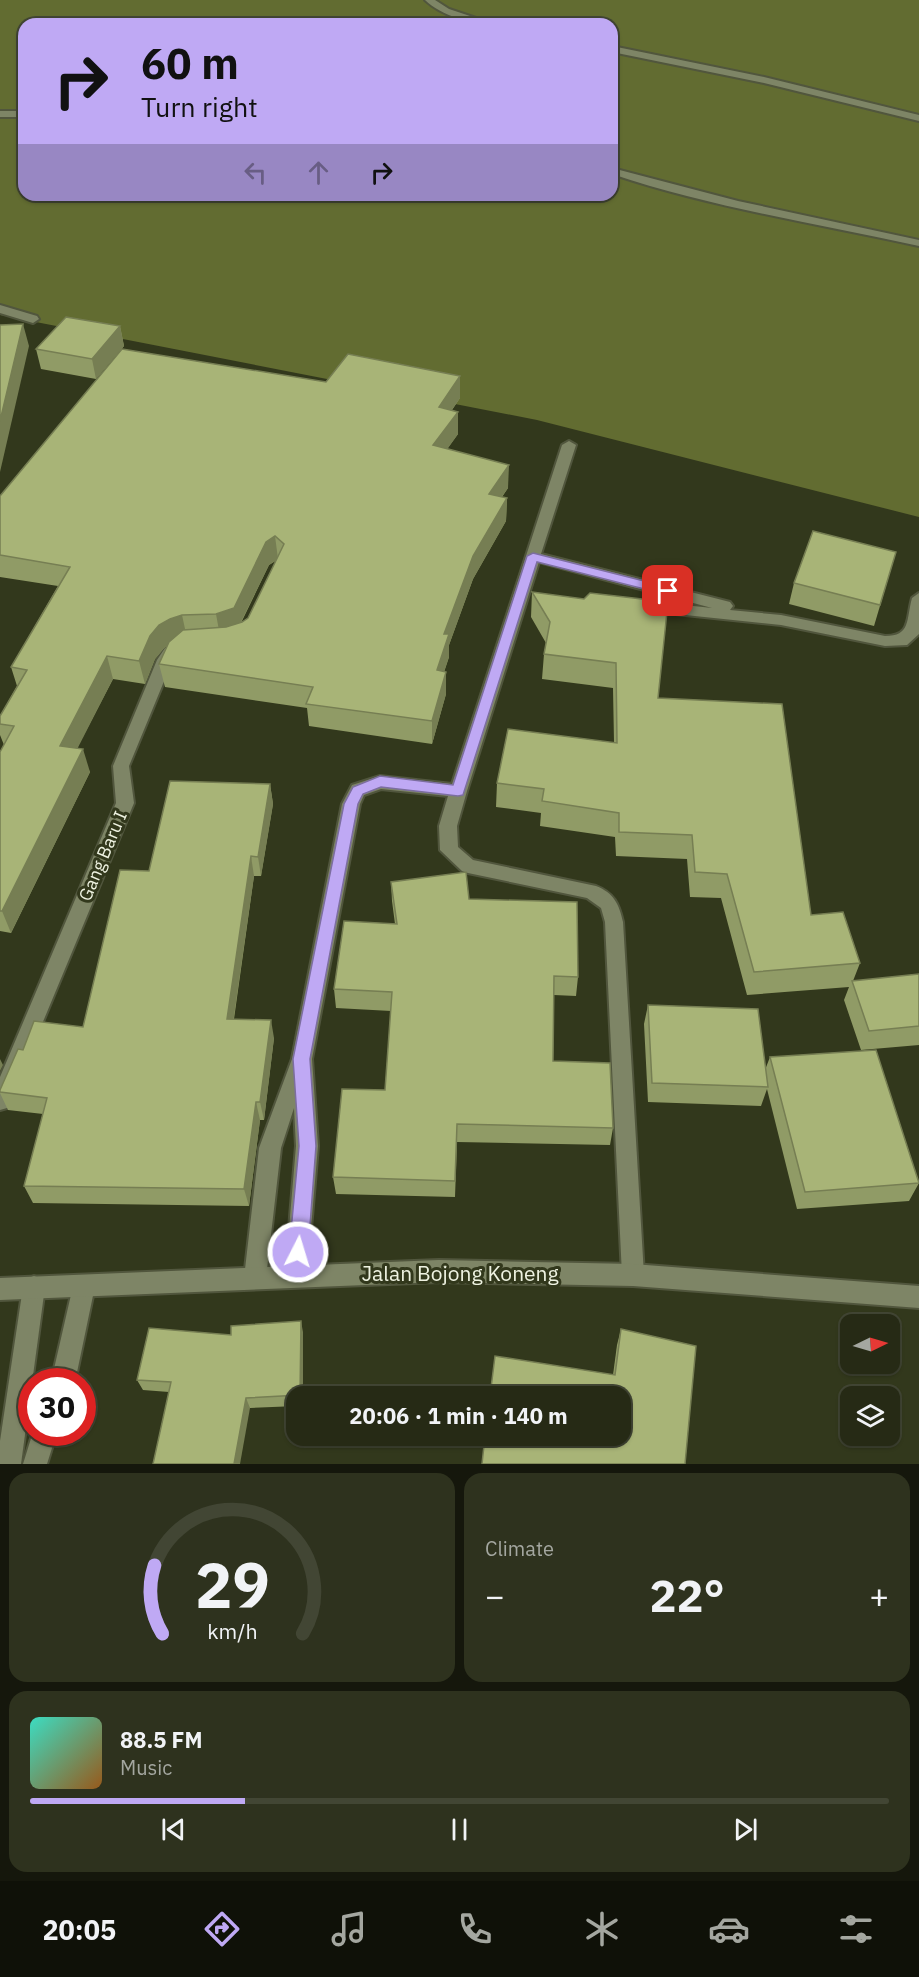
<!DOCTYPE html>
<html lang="en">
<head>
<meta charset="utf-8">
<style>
  body { margin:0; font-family:"IBM Plex Sans",sans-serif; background:#2e321e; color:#f1f3f6; height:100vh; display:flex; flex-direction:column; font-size:22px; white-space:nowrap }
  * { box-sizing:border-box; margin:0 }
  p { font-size:20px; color:#a4a7a0 }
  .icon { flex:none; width:33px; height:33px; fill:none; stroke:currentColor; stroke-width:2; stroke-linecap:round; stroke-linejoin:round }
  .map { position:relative; height:1464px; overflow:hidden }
  .side { display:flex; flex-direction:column; gap:9px; padding:9px; background:#15170c; flex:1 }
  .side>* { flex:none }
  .top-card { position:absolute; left:18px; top:18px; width:600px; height:183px; border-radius:18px; box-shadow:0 2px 4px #0004,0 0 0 2px #424634; background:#bfa9f4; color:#111; overflow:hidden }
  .needle { width:39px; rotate:85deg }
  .tools { position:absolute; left:840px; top:1314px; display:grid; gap:12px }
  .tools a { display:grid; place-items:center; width:60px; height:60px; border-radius:12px; background:#262a15; box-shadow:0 2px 4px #0004,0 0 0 2px #424634; font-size:30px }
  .speed { position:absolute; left:18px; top:1368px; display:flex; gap:12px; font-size:30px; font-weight:700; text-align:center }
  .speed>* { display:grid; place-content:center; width:78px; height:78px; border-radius:50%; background:#262a15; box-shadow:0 2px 4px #0004,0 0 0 2px #424634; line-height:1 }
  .speed .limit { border:9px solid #d22; background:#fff; color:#111 }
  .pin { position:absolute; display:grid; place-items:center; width:51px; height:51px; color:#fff; margin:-26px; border-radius:12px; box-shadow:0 3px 9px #0006 }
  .me { position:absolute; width:66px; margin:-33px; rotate:5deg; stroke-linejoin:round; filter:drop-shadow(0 0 4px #0008) }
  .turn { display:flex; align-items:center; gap:21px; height:126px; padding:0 24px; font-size:27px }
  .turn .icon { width:78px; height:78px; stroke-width:2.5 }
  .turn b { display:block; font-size:42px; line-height:51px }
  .lanes { display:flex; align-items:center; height:57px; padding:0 24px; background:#0003; justify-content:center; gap:30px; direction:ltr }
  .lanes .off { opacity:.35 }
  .big { font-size:45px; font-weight:700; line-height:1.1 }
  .side .tile { flex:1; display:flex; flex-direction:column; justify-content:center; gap:9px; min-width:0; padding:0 21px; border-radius:18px; background:#2e321e }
  .side .dial { align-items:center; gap:0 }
  .dial svg { height:156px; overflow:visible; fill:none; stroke:#424634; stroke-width:7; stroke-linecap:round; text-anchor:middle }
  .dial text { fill:#f1f3f6; stroke:none }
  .song { display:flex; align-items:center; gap:18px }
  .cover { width:72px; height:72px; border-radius:9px; background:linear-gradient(135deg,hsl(170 70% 55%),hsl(30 70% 35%)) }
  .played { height:6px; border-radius:3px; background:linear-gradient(90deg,#bfa9f4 25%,#424634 25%) }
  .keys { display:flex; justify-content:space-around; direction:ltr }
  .heat { display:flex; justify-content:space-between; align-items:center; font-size:33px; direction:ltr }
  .side .tiles { flex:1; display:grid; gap:9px; grid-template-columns:1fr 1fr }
  .tile:last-child { grid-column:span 2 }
  .trip { position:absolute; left:286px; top:1386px; width:345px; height:60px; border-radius:18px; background:#262a15; box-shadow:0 2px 4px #0004,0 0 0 2px #424634; font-weight:700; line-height:60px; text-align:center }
  .tab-bar { display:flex; height:96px; justify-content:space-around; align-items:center; background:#0f1108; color:#a4a7a0 }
  .tab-bar .icon { width:42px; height:42px }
  .tab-bar .active { color:#bfa9f4 }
  .tab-bar b { font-size:27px; color:#f1f3f6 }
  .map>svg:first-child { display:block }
</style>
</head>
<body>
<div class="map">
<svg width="919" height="1464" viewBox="0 0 919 1464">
  <rect width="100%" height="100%" fill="#32381c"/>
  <path fill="#626c31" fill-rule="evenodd" d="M0,0H919V517L537,420L0,315ZM24,24H612V195H24Z"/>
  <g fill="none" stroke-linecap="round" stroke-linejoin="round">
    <g stroke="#51563d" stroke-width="4">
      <g id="service">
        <path d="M425,0H435L449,9L494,24C471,24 442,16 425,0Z"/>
        <polygon points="612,46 764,77 919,115 919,121 764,83 612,52"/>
        <rect x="0" y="111" width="24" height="6"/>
        <path d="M612,168L738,201L919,240V246C818,224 710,207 612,174Z"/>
        <polygon points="0,305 37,316 39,319 33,323 0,313"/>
      </g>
    </g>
    <g stroke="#51563d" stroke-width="4">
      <g id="minor">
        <path d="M569,441L576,445L541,554L730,602L733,606L730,610L781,615L885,636C911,636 906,620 912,598L919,593V634L907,645L885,646L781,625L647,611L642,610L639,606L642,602L647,601L712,608L539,562L467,791L457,826L458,847L473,860L596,886C614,893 619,904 623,922L644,1275L641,1283L633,1286L625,1283L622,1275L605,922L601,908L587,898L468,873L462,871L440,850L439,826L448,796L381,789L364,795L360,804L312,1059L318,1146L307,1276L304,1284L296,1287L288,1284L285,1276L296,1146L294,1108L281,1148L266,1278L263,1286L255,1289L247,1286L244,1278L259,1148L292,1059L342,804L352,785L380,776L452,784L562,445Z"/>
        <polygon points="171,647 177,648 179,652 172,662 129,766 134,803 10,1101 7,1108 0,1110 0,1077 116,803 113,766 157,660 165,648"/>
        <polygon points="84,1275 92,1278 95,1286 75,1382 51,1382 73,1286 76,1278"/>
        <polygon points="34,1276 42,1279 45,1287 21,1464 0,1464 0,1441 23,1287 26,1279"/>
        <polygon points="33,1432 57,1432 47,1464 23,1464"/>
      </g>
    </g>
    <g stroke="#51563d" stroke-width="4">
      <polygon id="tertiary" points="439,1260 633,1264 919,1286 919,1308 633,1286 439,1282 0,1300 0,1278"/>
    </g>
    <use href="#service" fill="#7e8566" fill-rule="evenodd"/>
    <use href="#minor" fill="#7e8566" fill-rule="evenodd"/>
    <use href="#tertiary" fill="#7e8566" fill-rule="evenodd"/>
  </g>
  <g fill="#909b66" fill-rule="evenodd">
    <polygon points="120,326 124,346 96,379 41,369 36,349"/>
    <path d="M326,382L460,398L452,410L458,412V434L447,449L508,488L502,497L507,498L506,521L473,579L449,645V657L444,672H446V694L432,744L309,726L307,708L165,687L159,664L167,646L164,648L155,659L145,684L113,679L77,748L90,772L11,933L0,931V752L4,745L0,735V716L17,686L11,667L58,586L0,577V496ZM277,560L248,618L241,623L269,565Z"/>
    <polygon points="896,552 874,626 789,604 794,583"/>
    <polygon points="532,592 658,698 811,915 860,963 853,981 919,974 919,1045 861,1050 844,1000 849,987 747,995 721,898 690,897 687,859 616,856 615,837 540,826 541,813 496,807 497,783 614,742 613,688 542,679 544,654 546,643 531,617"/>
    <polygon points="270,784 273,804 261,876 254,876 234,1019 274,1038 264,1120 260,1120 249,1206 33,1203 24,1186 43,1114 8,1110 0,1093 0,1090 23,1050 83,1027 149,871"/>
    <polygon points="391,882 469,899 578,977 576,996 554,995 553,1061 613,1128 610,1145 457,1142 455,1197 336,1194 333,1177 385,1090 391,1011 336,1008 334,989 395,924 392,901"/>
    <polygon points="648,1005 765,1070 770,1057 919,1183 909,1201 797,1209 767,1089 761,1106 648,1102 644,1024"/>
    <polygon points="621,1329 685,1464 613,1375 617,1345"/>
    <polygon points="303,1332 303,1396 297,1396 297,1406 250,1408 169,1392 143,1390 137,1380 231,1335"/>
  </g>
  <g fill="#767e53">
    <polygon points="23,324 29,346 0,472 0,421"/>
    <polygon points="120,326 124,346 96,379 92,359"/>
    <polygon points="460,376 460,398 439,429 439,407"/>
    <polygon points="458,412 458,434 434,468 433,445"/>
    <polygon points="509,465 508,488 488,516 489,494"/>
    <polygon points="507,498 506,521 473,579 449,645 449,657 437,693 437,670 444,634 473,556"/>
    <polygon points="275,536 278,559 269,565 237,630 220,636 216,614 266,542"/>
    <polygon points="182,615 187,638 175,641 164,648 155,659 145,684 139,661 150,636 159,625 170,619"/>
    <polygon points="107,656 113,679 67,769 60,746"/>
    <polygon points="446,672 446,694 432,744 432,721"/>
    <polygon points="83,749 90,772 11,933 2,911"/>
    <polygon points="270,784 273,804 261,876 258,857"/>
    <polygon points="251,856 254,876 231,1037 227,1019"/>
    <polygon points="271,1020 274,1038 264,1120 260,1102"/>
    <polygon points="0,1059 3,1065 0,1071"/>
    <polygon points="256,1102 260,1120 249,1206 244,1189"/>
    <polygon points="301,1321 303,1332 303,1396 300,1396 300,1395"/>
    <polygon points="246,1398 250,1408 240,1464 234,1464"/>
  </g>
  <g fill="#a8b477" stroke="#767e53" stroke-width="1.5">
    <polygon points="66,317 120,326 92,359 36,349"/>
    <polygon points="23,324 0,421 0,325"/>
    <polygon points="122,349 326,382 348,354 460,376 439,407 458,412 433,445 509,465 489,494 507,498 473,556 444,634 449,634 437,670 446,672 432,721 306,704 313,687 159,664 169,642 183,630 226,627 242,622 248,618 284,544 275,536 266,542 234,608 216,614 182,615 170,619 159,625 150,636 139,661 107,656 60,746 83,749 2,911 0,911 0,752 14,726 0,724 0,716 27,670 11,667 70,567 0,555 0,496"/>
    <polygon points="813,531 896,552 880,605 794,583"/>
    <polygon points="532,592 584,599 590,593 668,602 658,698 782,704 811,915 843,912 860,963 754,972 727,874 695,872 692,835 619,832 619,813 542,801 544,789 497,783 508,729 617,743 616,663 544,654 550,622"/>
    <polygon points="170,781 270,784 258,857 251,856 227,1019 271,1020 260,1102 256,1102 244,1189 24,1186 47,1098 0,1092 0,1090 18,1049 23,1050 34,1021 83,1027 120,870 149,871"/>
    <polygon points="466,872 469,899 577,902 578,977 554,976 553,1061 610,1063 613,1128 457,1124 455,1181 333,1177 342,1089 385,1090 392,992 334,989 344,921 397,924 391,882"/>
    <polygon points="919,974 919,1026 869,1031 852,981"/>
    <polygon points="648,1005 758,1009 768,1087 652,1083"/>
    <polygon points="876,1050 919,1183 805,1192 770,1057"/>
    <polygon points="301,1321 300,1395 246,1398 234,1464 153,1464 171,1382 137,1380 149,1328 231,1335 231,1326"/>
    <polygon points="621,1329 696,1346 685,1464 482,1464 485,1436 621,1436 621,1396 490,1396 495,1356 615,1375"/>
  </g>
  <polygon fill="#bfa9f4" stroke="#7c6e9f" stroke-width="1.5" points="533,553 668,587 675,591 668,595 537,562 463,795 458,796 381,787 363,794 358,804 310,1059 316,1146 308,1252 305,1259 298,1262 292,1259 289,1252 299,1146 293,1059 344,804 353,787 380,776 453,785 527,556"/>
  <g text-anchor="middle" stroke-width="6" stroke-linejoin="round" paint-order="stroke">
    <g font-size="18" fill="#eef2e1" stroke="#32381c">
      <text transform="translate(103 856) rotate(-67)" y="6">Gang Baru I</text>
    </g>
    <g font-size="21" fill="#eef2e1" stroke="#32381c">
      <text x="460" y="1281">Jalan Bojong Koneng</text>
    </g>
  </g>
</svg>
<div class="tools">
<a><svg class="needle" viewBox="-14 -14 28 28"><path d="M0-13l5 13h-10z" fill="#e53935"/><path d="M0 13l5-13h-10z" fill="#a4a7a0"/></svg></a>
<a><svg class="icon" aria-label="layers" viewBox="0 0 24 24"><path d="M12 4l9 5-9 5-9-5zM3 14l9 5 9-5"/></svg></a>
</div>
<div class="speed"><div class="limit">30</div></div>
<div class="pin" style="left:668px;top:591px;background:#d93025"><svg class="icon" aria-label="arrive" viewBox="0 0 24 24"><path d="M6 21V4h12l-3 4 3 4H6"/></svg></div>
<svg class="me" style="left:298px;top:1252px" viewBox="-20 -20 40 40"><circle r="17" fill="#bfa9f4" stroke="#fff" stroke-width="3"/><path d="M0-11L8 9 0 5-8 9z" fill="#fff"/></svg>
<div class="trip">20:06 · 1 min · 140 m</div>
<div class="top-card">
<div class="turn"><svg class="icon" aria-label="right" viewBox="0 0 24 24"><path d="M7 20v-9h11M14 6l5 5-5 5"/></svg><div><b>60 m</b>Turn right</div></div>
<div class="lanes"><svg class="icon off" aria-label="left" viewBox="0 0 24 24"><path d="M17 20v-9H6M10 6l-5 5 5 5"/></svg><svg class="icon off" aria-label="ahead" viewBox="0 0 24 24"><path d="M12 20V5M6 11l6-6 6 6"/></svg><svg class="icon" aria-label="right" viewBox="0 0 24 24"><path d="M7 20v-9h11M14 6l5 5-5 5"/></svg></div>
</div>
</div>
<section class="side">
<div class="tiles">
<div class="tile dial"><svg viewBox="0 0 100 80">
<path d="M14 69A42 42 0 1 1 86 69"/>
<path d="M14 69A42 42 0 0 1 10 34" stroke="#bfa9f4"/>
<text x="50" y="56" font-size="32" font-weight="700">29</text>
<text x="50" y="72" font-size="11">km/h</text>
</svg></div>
<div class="tile"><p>Climate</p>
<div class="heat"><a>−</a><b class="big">22°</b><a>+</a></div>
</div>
<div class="tile">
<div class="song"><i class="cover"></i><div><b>88.5 FM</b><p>Music</p></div></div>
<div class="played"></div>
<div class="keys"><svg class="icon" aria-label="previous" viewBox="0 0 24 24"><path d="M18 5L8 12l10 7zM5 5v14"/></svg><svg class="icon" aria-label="pause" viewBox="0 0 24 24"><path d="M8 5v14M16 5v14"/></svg><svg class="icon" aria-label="next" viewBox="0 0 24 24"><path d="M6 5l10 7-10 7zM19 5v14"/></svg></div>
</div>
</div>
</section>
<nav class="tab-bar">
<b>20:05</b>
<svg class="icon active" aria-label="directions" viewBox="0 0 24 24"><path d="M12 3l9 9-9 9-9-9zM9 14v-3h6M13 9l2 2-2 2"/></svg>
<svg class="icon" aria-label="music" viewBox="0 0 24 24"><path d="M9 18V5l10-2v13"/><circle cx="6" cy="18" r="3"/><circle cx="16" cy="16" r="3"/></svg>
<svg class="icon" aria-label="phone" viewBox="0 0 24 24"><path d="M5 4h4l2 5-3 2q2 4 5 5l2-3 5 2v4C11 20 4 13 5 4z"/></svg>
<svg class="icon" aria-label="climate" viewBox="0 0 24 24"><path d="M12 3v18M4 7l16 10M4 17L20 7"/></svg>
<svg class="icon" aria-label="car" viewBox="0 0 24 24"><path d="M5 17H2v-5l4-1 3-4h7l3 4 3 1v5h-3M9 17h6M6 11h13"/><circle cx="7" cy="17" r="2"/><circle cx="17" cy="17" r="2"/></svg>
<svg class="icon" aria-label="filters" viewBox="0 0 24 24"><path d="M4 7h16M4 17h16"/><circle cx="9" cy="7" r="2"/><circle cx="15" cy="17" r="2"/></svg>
</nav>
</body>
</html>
